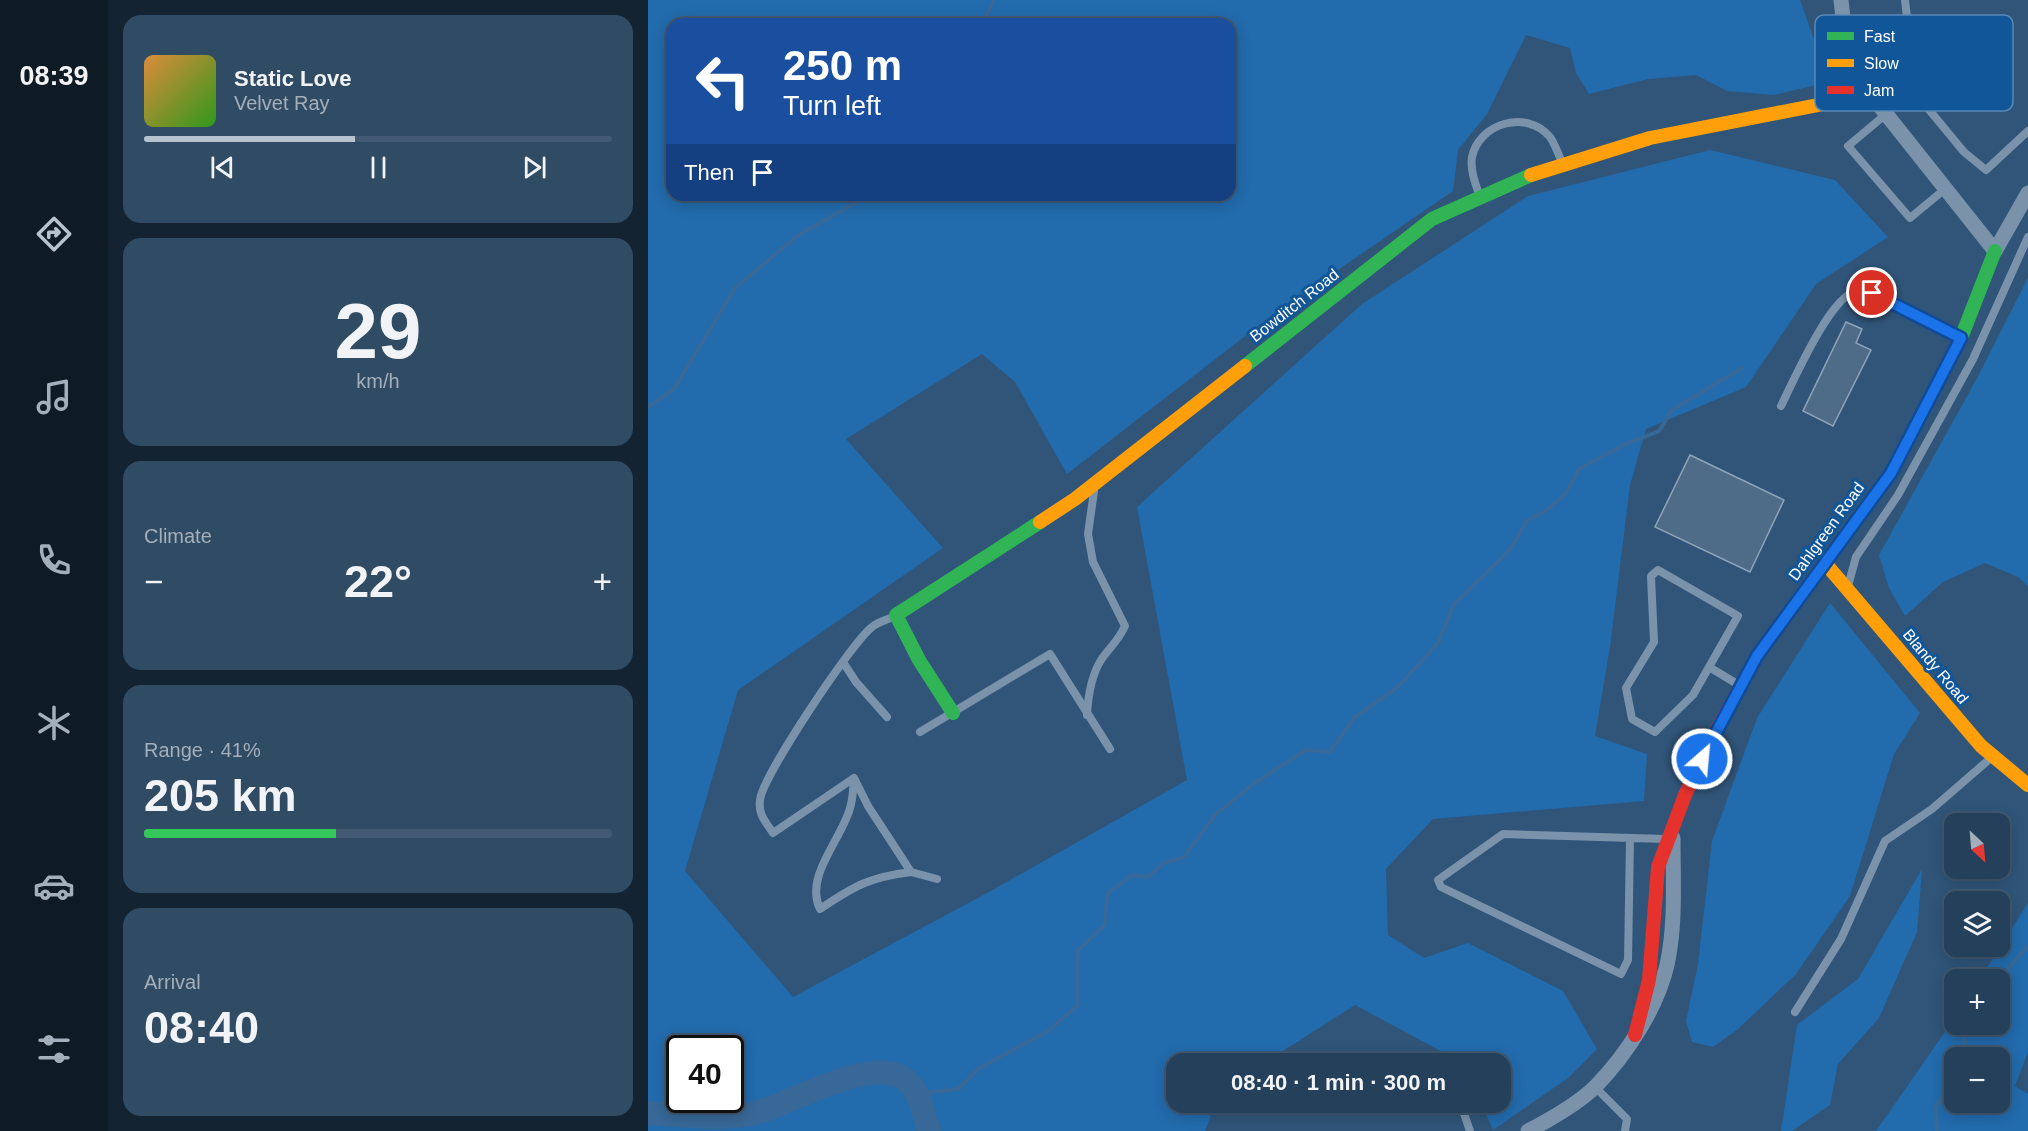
<!DOCTYPE html>
<html lang="en">
<head>
<meta charset="utf-8">
<style>
  body { margin:0; font-family:Helvetica,sans-serif; background:#304b64; color:#f1f3f6; height:100vh; display:flex; flex-direction:column; font-size:22px; white-space:nowrap }
  * { box-sizing:border-box; margin:0 }
  p { font-size:20px; color:#a3afbb }
  .icon { flex:none; width:33px; height:33px; fill:none; stroke:currentColor; stroke-width:2; stroke-linecap:round; stroke-linejoin:round }
  .map { position:relative; flex:1; overflow:hidden }
  .details { display:flex; flex-direction:column; gap:15px; padding:15px; background:#142332; width:540px }
  .details>* { flex:none }
  .hud { position:absolute; left:18px; top:18px; width:570px; height:183px; border-radius:18px; box-shadow:0 3px 15px #0003,0 0 0 2px #415971; background:#1a4fa0; color:#fff; overflow:hidden }
  .needle { width:39px; rotate:154deg }
  .controls { position:absolute; left:1296px; top:813px; display:grid; gap:12px }
  .controls a { display:grid; place-items:center; width:66px; height:66px; border-radius:12px; background:#24405b; box-shadow:0 3px 15px #0003,0 0 0 2px #415971; font-size:30px }
  .speed { position:absolute; left:18px; top:1035px; display:flex; gap:12px; font-size:30px; font-weight:700; text-align:center }
  .speed>* { display:grid; place-content:center; width:78px; height:78px; border-radius:50%; background:#24405b; box-shadow:0 3px 15px #0003,0 0 0 2px #415971; line-height:1 }
  .speed .limit { border:3px solid #111; border-radius:9px; background:#fff; color:#111 }
  .pin { position:absolute; display:grid; place-items:center; width:51px; height:51px; color:#fff; margin:-26px; border:3px solid #fff; border-radius:50%; box-shadow:0 2px 6px #0007 }
  .me { position:absolute; width:66px; margin:-33px; rotate:27deg; stroke-linejoin:round; filter:drop-shadow(0 0 4px #0008) }
  .turn { display:flex; align-items:center; gap:21px; height:126px; padding:0 18px; font-size:27px }
  .turn .icon { width:78px; height:78px; stroke-width:2.5 }
  .turn b { display:block; font-size:42px; line-height:51px }
  .then { display:flex; align-items:center; height:57px; padding:0 18px; background:#0003; gap:12px; font-size:22px }
  .big { font-size:45px; font-weight:600; line-height:1.1 }
  .details .widget { flex:1; display:flex; flex-direction:column; justify-content:center; gap:9px; min-width:0; padding:0 21px; border-radius:18px; background:#304b64 }
  .details .dial { align-items:center; gap:0 }
  .dial b { font-size:78px; line-height:1 }
  .song { display:flex; align-items:center; gap:18px }
  .cover { width:72px; height:72px; border-radius:9px; background:linear-gradient(135deg,hsl(30 70% 55%),hsl(110 70% 35%)) }
  .played { height:6px; border-radius:3px; background:linear-gradient(90deg,#b7c4d0 45%,#415971 45%) }
  .keys { display:flex; justify-content:space-around; direction:ltr }
  .heat { display:flex; justify-content:space-between; align-items:center; font-size:33px; direction:ltr }
  .charge { height:9px; border-radius:4px; background:linear-gradient(90deg,#34c759 41%,#415971 0) }
  .trip { position:absolute; left:518px; top:1053px; width:345px; height:60px; border-radius:18px; background:#24405b; box-shadow:0 3px 15px #0003,0 0 0 2px #415971; font-weight:600; line-height:60px; text-align:center }
  main { display:flex; flex:1; min-height:0 }
  .dock { display:flex; flex-direction:column; width:108px; justify-content:space-around; align-items:center; background:#0e1a24; color:#a3afbb }
  .dock .icon { width:42px; height:42px }
  .dock .selected { color:#b7c4d0 }
  .dock b { font-size:27px; color:#f1f3f6 }
  .map>svg:first-child { display:block }
</style>
</head>
<body>
<main>
<nav class="dock">
<b>08:39</b>
<svg class="icon selected" aria-label="directions" viewBox="0 0 24 24"><path d="M12 3l9 9-9 9-9-9zM9 14v-3h6M13 9l2 2-2 2"/></svg>
<svg class="icon" aria-label="music" viewBox="0 0 24 24"><path d="M9 18V5l10-2v13"/><circle cx="6" cy="18" r="3"/><circle cx="16" cy="16" r="3"/></svg>
<svg class="icon" aria-label="phone" viewBox="0 0 24 24"><path d="M5 4h4l2 5-3 2q2 4 5 5l2-3 5 2v4C11 20 4 13 5 4z"/></svg>
<svg class="icon" aria-label="climate" viewBox="0 0 24 24"><path d="M12 3v18M4 7l16 10M4 17L20 7"/></svg>
<svg class="icon" aria-label="car" viewBox="0 0 24 24"><path d="M5 17H2v-5l4-1 3-4h7l3 4 3 1v5h-3M9 17h6M6 11h13"/><circle cx="7" cy="17" r="2"/><circle cx="17" cy="17" r="2"/></svg>
<svg class="icon" aria-label="filters" viewBox="0 0 24 24"><path d="M4 7h16M4 17h16"/><circle cx="9" cy="7" r="2"/><circle cx="15" cy="17" r="2"/></svg>
</nav>
<section class="details">
<div class="widget">
<div class="song"><i class="cover"></i><div><b>Static Love</b><p>Velvet Ray</p></div></div>
<div class="played"></div>
<div class="keys"><svg class="icon" aria-label="previous" viewBox="0 0 24 24"><path d="M18 5L8 12l10 7zM5 5v14"/></svg><svg class="icon" aria-label="pause" viewBox="0 0 24 24"><path d="M8 5v14M16 5v14"/></svg><svg class="icon" aria-label="next" viewBox="0 0 24 24"><path d="M6 5l10 7-10 7zM19 5v14"/></svg></div>
</div>
<div class="widget dial"><b>29</b><p>km/h</p></div>
<div class="widget"><p>Climate</p>
<div class="heat"><a>−</a><b class="big">22°</b><a>+</a></div>
</div>
<div class="widget"><p>Range · 41%</p><b class="big">205 km</b><div class="charge"></div></div>
<div class="widget"><p>Arrival</p><b class="big">08:40</b></div>
</section>
<div class="map">
<svg width="1380" height="1131" viewBox="0 0 1380 1131">
  <rect width="100%" height="100%" fill="#305579"/>
  <g fill="#226bad" fill-rule="evenodd">
    <path d="M0,0H1152L1181,82L1126,95L1079,91L1048,75L1000,79L941,94L928,73L922,48L878,35L839,114L810,150L805,191L627,313L419,474L367,382L334,354L198,439L295,548L90,690L37,871L145,997L341,892L539,780L489,507L714,304L880,196L1062,150L1187,180L1240,237L1168,284L1098,387L998,429L982,485L962,647L947,736L999,754L996,801L785,819L738,869L740,935L776,958L820,943L915,991L949,1049L920,1078L845,1130L833,1103L852,1102V1064L815,1063L707,1005L616,1063L528,1064V1102L568,1103L557,1131H0ZM24,24H582V195H24ZM32,1048H82V1100H32Z"/>
    <polygon points="1380,278 1380,586 1370,577 1337,563 1295,582 1257,616 1241,588 1231,555 1328,380"/>
    <polygon points="1182,603 1272,713 1246,754 1202,896 1148,974 1089,1030 1065,1047 1044,1042 1038,1021 1050,964 1064,841 1109,718"/>
    <polygon points="1274,869 1269,932 1231,1018 1190,1064 1182,1105 1144,1131 1133,1131 1149,1025 1210,979"/>
    <path d="M1380,903V1052L1367,1086L1380,1094V1131H1228L1306,1019V1024H1352V980L1332,979ZM1306,1058H1352V1102H1306Z"/>
  </g>
  <g fill="none" stroke-linecap="round" stroke-linejoin="round">
    <g stroke="#376897" stroke-width="4">
      <polyline points="334,24 346,0"/>
      <polyline points="0,407 26,389 87,288 149,236 221,195"/>
      <polyline points="1349,980 1380,946"/>
      <polyline points="1317,1058 1319,1052 1314,1027 1317,1024"/>
      <polyline points="269,1094 310,1089 330,1069 400,1031 429,1006 430,950 457,925 459,894 484,875 500,877 515,863 536,857 567,815 605,784 658,750 682,752 707,717 749,688 790,643 806,604 861,551 879,521 900,509 918,493 931,469 976,445 1011,431 1024,410 1094,368"/>
      <polyline points="1289,1131 1288,1106 1306,1079"/>
    </g>
    <path stroke="#376897" stroke-width="24" d="M0,1113C37,1115 74,1122 110,1112C143,1104 233,1049 262,1084C273,1096 276,1116 281,1131"/>
  </g>
  <g fill="#4e6c88" stroke="#8ea4b9" stroke-width="1.5">
    <polygon points="1198,322 1214,329 1208,343 1223,350 1185,426 1155,411"/>
    <polygon points="1042,455 1136,500 1102,572 1007,527"/>
  </g>
  <g fill="none" stroke-linecap="round" stroke-linejoin="round">
    <g stroke="#7a93ab" stroke-width="8">
      <polyline points="1257,0 1268,94 1316,152 1338,170 1380,131"/>
      <polyline points="1237,115 1200,146 1262,218 1297,189"/>
      <path d="M831,194C827,183 822,169 824,157C831,123 879,109 902,137C907,144 910,154 914,162"/>
      <path d="M1133,406C1145,382 1182,297 1207,292C1231,287 1289,325 1312,337"/>
      <polyline points="1200,586 1208,557 1250,495 1325,359 1380,237"/>
      <path d="M245,617C238,620 230,622 224,627C204,642 114,777 112,800C110,814 117,821 125,833L206,778L220,806L263,872L289,879"/>
      <polyline points="195,662 208,682 239,717"/>
      <polyline points="1061,667 1045,695 1007,732 984,719 978,688 1006,642 1003,576 1010,570 1090,616 1061,667 1091,685"/>
      <path d="M439,715C440,697 443,676 453,660C461,648 471,640 477,626L445,562L440,534L446,491"/>
      <polyline points="272,732 402,654 462,749"/>
      <path d="M206,780C205,789 205,799 202,808C194,839 156,876 172,909C206,886 222,877 263,872"/>
      <polyline points="982,839 980,960 973,974 793,887 790,880 855,834 1018,839"/>
      <polyline points="1147,1012 1193,939 1237,841 1284,809 1344,757"/>
      <path d="M742,1064C761,1057 774,1052 791,1064"/>
      <polyline points="947,1087 979,1119 977,1131"/>
      <polyline points="812,1102 822,1131"/>
    </g>
    <g stroke="#7a93ab" stroke-width="15">
      <polyline points="1193,0 1198,46 1215,85 1347,251 1380,193"/>
      <path d="M880,1131C903,1119 930,1104 948,1086C979,1054 1009,1008 1019,965C1028,924 1025,880 1025,838"/>
    </g>
    <g stroke="#30b455" stroke-width="14">
      <polyline points="597,366 784,219 883,175"/>
      <polyline points="1139,615 1243,473 1313,338 1347,251"/>
      <polyline points="305,713 271,660 248,615 392,522"/>
    </g>
    <g stroke="#ff9f0a" stroke-width="14">
      <polyline points="883,175 1002,138 1221,95"/>
      <polyline points="392,522 427,499 597,366"/>
      <polyline points="1177,563 1333,746 1380,785"/>
    </g>
    <polyline stroke="#e5322d" stroke-width="14" points="987,1035 1001,980 1010,867 1037,795 1063,740 1109,656 1139,615"/>
  </g>
  <g fill="none" stroke-linecap="round" stroke-linejoin="round">
    <g stroke="#114b97" stroke-width="15">
      <polyline id="route" points="1054,759 1109,656 1243,473 1313,338 1224,293"/>
    </g>
    <use href="#route" stroke="#1a73e8" stroke-width="10"/>
  </g>
  <g text-anchor="middle" stroke-width="6" stroke-linejoin="round" paint-order="stroke">
    <g font-size="16" fill="#fff" stroke="#115698">
      <text transform="translate(646 305) rotate(-38)" y="6">Bowditch Road</text>
      <text transform="translate(1178 531) rotate(-54)" y="6">Dahlgreen Road</text>
      <text transform="translate(1288 666) rotate(50)" y="6">Blandy Road</text>
    </g>
  </g>
  <rect x="1167" y="15" width="198" height="96" rx="9" fill="#115698" stroke="#5889b7" stroke-width="1.5"/>
  <rect x="1179" y="32" width="27" height="8" fill="#30b455"/>
  <rect x="1179" y="59" width="27" height="8" fill="#ff9f0a"/>
  <rect x="1179" y="86" width="27" height="8" fill="#e5322d"/>
  <g font-size="16" fill="#fff">
    <text x="1216" y="42">Fast</text>
    <text x="1216" y="69">Slow</text>
    <text x="1216" y="96">Jam</text>
  </g>
</svg>
<div class="controls">
<a><svg class="needle" viewBox="-14 -14 28 28"><path d="M0-13l5 13h-10z" fill="#e53935"/><path d="M0 13l5-13h-10z" fill="#a3afbb"/></svg></a>
<a><svg class="icon" aria-label="layers" viewBox="0 0 24 24"><path d="M12 4l9 5-9 5-9-5zM3 14l9 5 9-5"/></svg></a>
<a>+</a>
<a>−</a>
</div>
<div class="speed"><div class="limit">40</div></div>
<div class="pin" style="left:1224px;top:293px;background:#d93025"><svg class="icon" aria-label="arrive" viewBox="0 0 24 24"><path d="M6 21V4h12l-3 4 3 4H6"/></svg></div>
<svg class="me" style="left:1054px;top:759px" viewBox="-20 -20 40 40"><circle r="17" fill="#1a73e8" stroke="#fff" stroke-width="3"/><path d="M0-11L8 9 0 5-8 9z" fill="#fff"/></svg>
<div class="trip">08:40 · 1 min · 300 m</div>
<div class="hud">
<div class="turn"><svg class="icon" aria-label="left" viewBox="0 0 24 24"><path d="M17 20v-9H6M10 6l-5 5 5 5"/></svg><div><b>250 m</b>Turn left</div></div>
<div class="then">Then<svg class="icon" aria-label="arrive" viewBox="0 0 24 24"><path d="M6 21V4h12l-3 4 3 4H6"/></svg></div>
</div>
</div>
</main>
</body>
</html>
